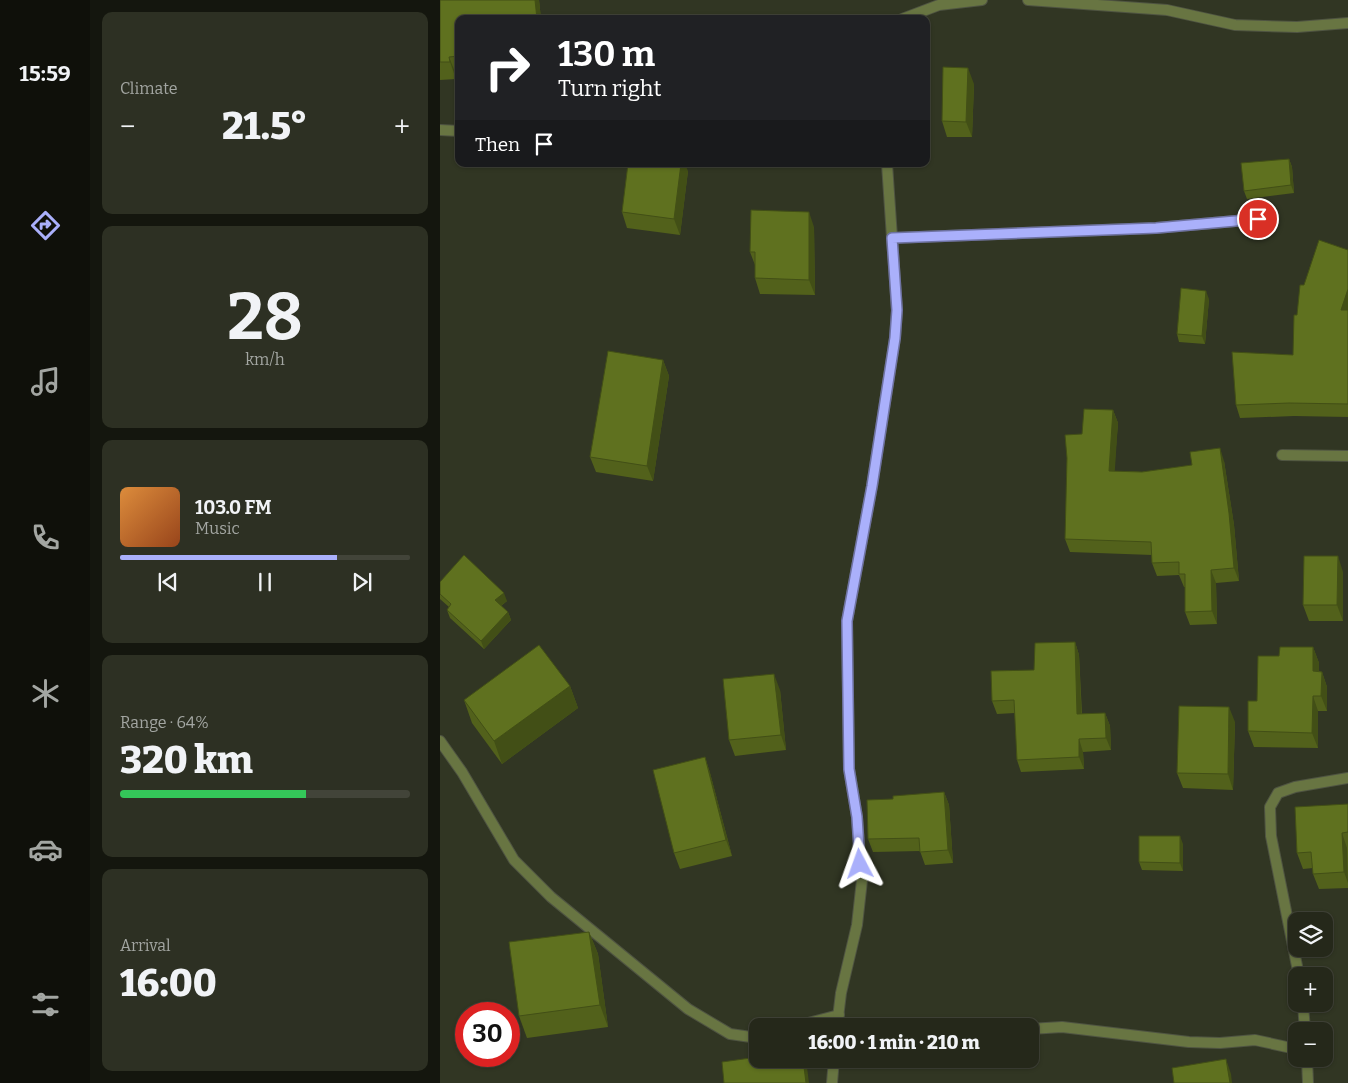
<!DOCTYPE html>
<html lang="en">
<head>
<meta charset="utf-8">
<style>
  body { margin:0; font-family:Bitter,serif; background:#2d3023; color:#f1f3f6; height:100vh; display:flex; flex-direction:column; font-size:19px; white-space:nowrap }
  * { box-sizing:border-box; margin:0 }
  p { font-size:16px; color:#a3a6a2 }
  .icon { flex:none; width:28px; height:28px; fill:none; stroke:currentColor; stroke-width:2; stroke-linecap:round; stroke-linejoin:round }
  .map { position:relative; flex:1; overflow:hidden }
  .sheet { display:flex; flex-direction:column; gap:12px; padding:12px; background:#14160e; width:350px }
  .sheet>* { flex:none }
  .hud { position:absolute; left:15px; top:15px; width:475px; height:152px; border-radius:10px; box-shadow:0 1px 4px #0004,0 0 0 1px #424439; background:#202124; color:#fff; overflow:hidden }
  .tools { position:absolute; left:848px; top:912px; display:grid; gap:10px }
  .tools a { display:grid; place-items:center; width:45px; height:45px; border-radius:10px; background:#25281a; box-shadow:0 1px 4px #0004,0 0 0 1px #424439; font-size:25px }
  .speed { position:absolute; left:15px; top:1002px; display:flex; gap:10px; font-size:25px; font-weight:700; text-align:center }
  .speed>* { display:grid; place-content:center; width:65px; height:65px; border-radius:50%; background:#25281a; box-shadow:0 1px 4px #0004,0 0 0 1px #424439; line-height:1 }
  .speed .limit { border:8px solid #d22; background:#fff; color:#111 }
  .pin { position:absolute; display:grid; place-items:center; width:42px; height:42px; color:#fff; margin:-21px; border:2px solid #fff; border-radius:50%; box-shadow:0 1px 5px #0007 }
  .me { position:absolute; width:55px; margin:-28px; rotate:356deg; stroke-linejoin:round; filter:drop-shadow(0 0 4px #0008) }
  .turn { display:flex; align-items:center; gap:18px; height:105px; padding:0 20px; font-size:22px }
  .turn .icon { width:65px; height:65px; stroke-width:2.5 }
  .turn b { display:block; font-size:35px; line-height:42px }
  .then { display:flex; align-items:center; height:48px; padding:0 20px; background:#0003; gap:10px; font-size:19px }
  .big { font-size:38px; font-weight:800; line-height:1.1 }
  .sheet .tile { flex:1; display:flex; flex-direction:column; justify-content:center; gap:8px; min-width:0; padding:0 18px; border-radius:10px; background:#2d3023 }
  .sheet .dial { align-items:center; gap:0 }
  .dial b { font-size:65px; line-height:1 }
  .song { display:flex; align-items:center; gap:15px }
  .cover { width:60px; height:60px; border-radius:8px; background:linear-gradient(135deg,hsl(30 70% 55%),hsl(20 70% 35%)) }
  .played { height:5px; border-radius:2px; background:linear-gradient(90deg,#aab0fb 75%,#424439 75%) }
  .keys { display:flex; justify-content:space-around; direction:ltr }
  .heat { display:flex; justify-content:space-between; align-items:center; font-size:28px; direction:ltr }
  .charge { height:8px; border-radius:4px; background:linear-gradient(90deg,#34c759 64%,#424439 0) }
  .trip { position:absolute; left:309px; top:1018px; width:290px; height:50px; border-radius:10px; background:#25281a; box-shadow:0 1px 4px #0004,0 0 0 1px #424439; font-weight:800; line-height:50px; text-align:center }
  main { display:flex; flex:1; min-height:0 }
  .menu { display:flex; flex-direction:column; width:90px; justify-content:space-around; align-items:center; background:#0f100a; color:#a3a6a2 }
  .menu .icon { width:35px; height:35px }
  .menu .selected { color:#aab0fb }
  .menu b { font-size:22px; color:#f1f3f6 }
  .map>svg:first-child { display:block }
</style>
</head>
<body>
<main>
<nav class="menu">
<b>15:59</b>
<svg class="icon selected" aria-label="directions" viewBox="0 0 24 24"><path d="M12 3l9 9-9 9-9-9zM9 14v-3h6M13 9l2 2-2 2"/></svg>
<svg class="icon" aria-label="music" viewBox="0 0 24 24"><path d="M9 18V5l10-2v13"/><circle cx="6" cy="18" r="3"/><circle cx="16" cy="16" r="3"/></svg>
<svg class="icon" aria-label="phone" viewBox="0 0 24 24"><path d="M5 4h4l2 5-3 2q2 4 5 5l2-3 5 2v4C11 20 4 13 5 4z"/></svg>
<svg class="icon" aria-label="climate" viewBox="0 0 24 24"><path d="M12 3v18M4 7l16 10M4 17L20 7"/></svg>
<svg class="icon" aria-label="car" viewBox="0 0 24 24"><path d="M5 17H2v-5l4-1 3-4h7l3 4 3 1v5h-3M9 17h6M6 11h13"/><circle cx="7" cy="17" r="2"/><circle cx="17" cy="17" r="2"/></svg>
<svg class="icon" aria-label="filters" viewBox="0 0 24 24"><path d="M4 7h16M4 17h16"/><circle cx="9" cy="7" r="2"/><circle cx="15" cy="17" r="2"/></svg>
</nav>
<section class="sheet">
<div class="tile"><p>Climate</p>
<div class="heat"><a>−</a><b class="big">21.5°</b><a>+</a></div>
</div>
<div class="tile dial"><b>28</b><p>km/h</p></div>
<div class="tile">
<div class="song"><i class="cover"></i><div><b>103.0 FM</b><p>Music</p></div></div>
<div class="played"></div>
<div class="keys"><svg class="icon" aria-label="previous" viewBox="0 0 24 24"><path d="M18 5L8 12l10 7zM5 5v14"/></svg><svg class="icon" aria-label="pause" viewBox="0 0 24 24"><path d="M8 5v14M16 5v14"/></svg><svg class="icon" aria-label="next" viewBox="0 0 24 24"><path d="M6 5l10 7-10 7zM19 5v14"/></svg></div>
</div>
<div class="tile"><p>Range · 64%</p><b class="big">320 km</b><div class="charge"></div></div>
<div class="tile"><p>Arrival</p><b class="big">16:00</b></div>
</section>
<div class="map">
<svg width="908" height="1083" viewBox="0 0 908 1083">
  <rect width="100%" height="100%" fill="#313623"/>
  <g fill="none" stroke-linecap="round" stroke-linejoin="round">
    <g stroke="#4f5442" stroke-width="12">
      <g id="minor">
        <polyline points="588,0 727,10 795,25 857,27 908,23"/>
        <polyline points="462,19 499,5 542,0"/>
        <polyline points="0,130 19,131"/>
        <polyline points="452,238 716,228 818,219"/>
        <polyline points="842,455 908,456"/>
        <polyline points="0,741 22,772 74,860 111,897 248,1009 290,1034 318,1038"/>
        <polyline points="859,976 831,836 830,807 838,793 855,787 908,778"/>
        <polyline points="863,1004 865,1031"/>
        <polyline points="357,1026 399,1015"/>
        <polyline points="397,1026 401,993 417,925 422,880 417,817 409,769 407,621 432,486 455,338 457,311 447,164"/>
        <polyline points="590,1029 622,1027 749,1042 780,1043 815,1040 856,1049"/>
        <polyline points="867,1059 868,1083"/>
        <polyline points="392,1083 394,1059"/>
      </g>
    </g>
    <use href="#minor" stroke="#687542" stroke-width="10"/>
  </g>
  <g fill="#52611b">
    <polygon points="0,0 99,0 101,19 19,19 19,74 16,74 16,79 0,80"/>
    <polygon points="534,84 532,137 507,137 502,121"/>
    <polygon points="849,159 852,167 854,193 807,199 804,191"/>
    <polygon points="248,171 240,235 187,228 182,212"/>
    <polygon points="374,227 375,295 320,294 315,278 315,265 310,252"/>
    <polygon points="908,250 908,417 854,416 800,418 796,405 853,355 857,315 864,285"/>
    <polygon points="769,299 765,344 739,342 737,334"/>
    <polygon points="223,360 229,376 213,481 156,472 150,457"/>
    <polygon points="673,410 678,423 674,471 702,472 784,461 794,525 799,581 776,583 777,624 750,625 745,612 745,587 744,587 739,575 717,576 712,563 712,555 630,552 625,539 642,434"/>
    <polygon points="903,572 903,621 869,621 863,605"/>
    <polygon points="0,582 67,601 61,606 68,612 71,620 44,649 10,618 7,610 9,607 0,599"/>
    <polygon points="635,642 639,655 642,714 665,713 670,726 671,750 643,752 644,769 581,772 577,760 575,713 557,714 552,701 594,670"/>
    <polygon points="873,647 879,663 879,671 882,672 887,687 887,711 878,711 878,748 814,747 808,731 817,701 839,656"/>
    <polygon points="130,686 138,708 62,764 32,723 24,700"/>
    <polygon points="340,690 346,750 295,756 289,740"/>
    <polygon points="795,722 793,790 743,788 737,773"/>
    <polygon points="265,757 270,773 292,856 240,869 234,853"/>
    <polygon points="504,792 509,805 513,863 485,865 480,851 433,852 428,839 453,799"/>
    <polygon points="908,804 908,888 879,889 873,874 873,868 863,869 857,853"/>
    <polygon points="743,844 743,871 702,870 699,862"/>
    <polygon points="149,932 158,954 168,1027 87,1038 79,1016"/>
  </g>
  <g fill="#424f16">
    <polygon points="95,0 99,0 101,19 97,19"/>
    <polygon points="9,57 16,74 16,79 10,62"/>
    <polygon points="528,68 534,84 532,137 526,122"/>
    <polygon points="849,159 852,167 854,193 851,185"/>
    <polygon points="241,164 245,164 248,171 240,235 234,219"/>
    <polygon points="369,212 374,227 375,295 369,280"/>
    <polygon points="908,289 908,316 901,310"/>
    <polygon points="766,291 769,299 765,344 762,336"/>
    <polygon points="223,360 229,376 213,481 207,466"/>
    <polygon points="673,410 678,423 674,483 669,471"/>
    <polygon points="780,448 784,461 794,525 799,581 794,568"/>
    <polygon points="898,556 903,572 903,621 897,605"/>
    <polygon points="771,570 776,583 777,624 772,611"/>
    <polygon points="64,593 67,601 58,608 55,600"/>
    <polygon points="68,612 71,620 44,649 41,641"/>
    <polygon points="635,642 639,655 642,727 637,714"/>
    <polygon points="873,647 879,663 879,687 873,671"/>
    <polygon points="882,672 887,687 887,711 881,696"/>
    <polygon points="334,674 340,690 346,750 341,735"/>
    <polygon points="130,686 138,708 62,764 54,741"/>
    <polygon points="873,696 878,711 878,748 872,733"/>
    <polygon points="789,707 795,722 793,790 788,774"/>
    <polygon points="665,713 670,726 671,750 666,738"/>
    <polygon points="639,739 643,752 644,769 639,757"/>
    <polygon points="265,757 270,773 292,856 286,840"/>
    <polygon points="504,792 509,805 513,863 508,850"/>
    <polygon points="902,833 907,848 908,883 904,872"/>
    <polygon points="740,836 743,844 743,871 740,863"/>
    <polygon points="149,932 158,954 168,1027 160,1005"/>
    <polygon points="363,1059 366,1059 369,1083 366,1083"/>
    <polygon points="786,1059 791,1074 792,1083 790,1083"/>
  </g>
  <g fill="#5f711f" stroke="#424f16">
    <polygon points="0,0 95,0 97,19 19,19 19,56 9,57 10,62 0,62"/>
    <polygon points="503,67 528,68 526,122 502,121"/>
    <polygon points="849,159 851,185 804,191 801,163"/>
    <polygon points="188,164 241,164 234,219 182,212"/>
    <polygon points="311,210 369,212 369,280 315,278 315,252 310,252"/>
    <polygon points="879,240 908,250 908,289 901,310 908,310 908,404 849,403 796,405 792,352 853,355 854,315 857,315 860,285 864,285"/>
    <polygon points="741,288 766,291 762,336 737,334"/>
    <polygon points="168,351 223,360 207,466 150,457"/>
    <polygon points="644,409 673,410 669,471 702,472 752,465 750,452 780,448 789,513 794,568 771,570 772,611 745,612 745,574 739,574 739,562 712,563 711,542 625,539 627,458 625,435 642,434"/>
    <polygon points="24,555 64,593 55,600 68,612 41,641 7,610 11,604 0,594 0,582"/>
    <polygon points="864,556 898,556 897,605 863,605"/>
    <polygon points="635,642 637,714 665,713 666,738 639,739 639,757 577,760 574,700 552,701 551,671 594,670 595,643"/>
    <polygon points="99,645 130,686 54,741 24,700"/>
    <polygon points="840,647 873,647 873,671 882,672 881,696 873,696 872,733 808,731 808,701 817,701 818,656 839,656"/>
    <polygon points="334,674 341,735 289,740 283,679"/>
    <polygon points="739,706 789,707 788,774 737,773"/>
    <polygon points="265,757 286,840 234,853 213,770"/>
    <polygon points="504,792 508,850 480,852 479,838 428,839 427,800 453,799 453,796"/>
    <polygon points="908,804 908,832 902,833 904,872 873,874 871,852 857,853 855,807"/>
    <polygon points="699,836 740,836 740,863 699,862"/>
    <polygon points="149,932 160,1005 79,1016 69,942"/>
    <polygon points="316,1039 318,1039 318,1054"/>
    <polygon points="318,1057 318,1059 363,1059 366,1083 284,1083 282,1062"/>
    <polygon points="786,1059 790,1083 734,1083 732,1068"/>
  </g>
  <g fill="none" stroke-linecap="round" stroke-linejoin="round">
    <g stroke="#6e72a3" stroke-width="12">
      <polyline id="route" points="420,864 417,817 409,769 407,621 432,486 455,338 457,310 452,238 716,228 818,219"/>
    </g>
    <use href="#route" stroke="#aab0fb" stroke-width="9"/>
  </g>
</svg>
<div class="tools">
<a><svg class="icon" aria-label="layers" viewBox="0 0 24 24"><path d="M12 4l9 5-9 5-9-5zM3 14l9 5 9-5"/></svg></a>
<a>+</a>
<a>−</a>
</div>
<div class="speed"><div class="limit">30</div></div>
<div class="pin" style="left:818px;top:219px;background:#d93025"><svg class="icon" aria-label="arrive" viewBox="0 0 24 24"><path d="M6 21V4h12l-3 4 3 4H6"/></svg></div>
<svg class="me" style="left:420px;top:864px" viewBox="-20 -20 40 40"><path d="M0-17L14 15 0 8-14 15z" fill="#aab0fb" stroke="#fff" stroke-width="4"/></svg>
<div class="trip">16:00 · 1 min · 210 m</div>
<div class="hud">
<div class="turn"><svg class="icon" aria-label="right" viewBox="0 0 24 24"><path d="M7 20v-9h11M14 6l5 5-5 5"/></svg><div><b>130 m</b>Turn right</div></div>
<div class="then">Then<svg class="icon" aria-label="arrive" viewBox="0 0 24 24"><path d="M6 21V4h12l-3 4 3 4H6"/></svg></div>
</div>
</div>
</main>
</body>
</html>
